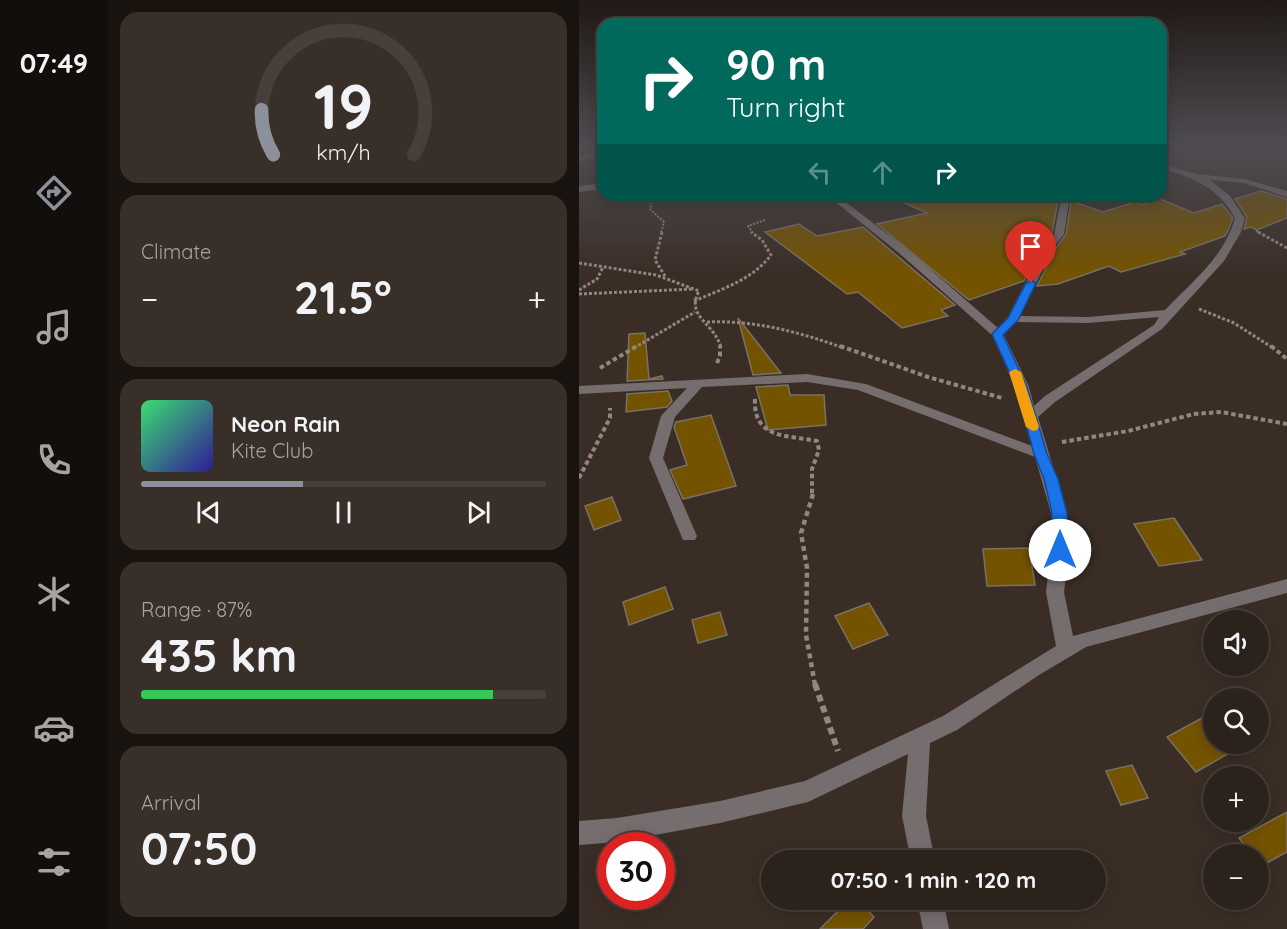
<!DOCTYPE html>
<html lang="en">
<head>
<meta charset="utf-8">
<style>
  body { margin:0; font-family:Quicksand,sans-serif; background:#382f29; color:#f1f3f6; height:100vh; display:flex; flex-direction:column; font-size:22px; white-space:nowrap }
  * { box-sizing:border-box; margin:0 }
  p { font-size:20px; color:#a6a4a3 }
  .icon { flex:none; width:33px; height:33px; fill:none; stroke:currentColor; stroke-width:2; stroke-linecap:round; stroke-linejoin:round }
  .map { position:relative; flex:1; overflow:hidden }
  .side { display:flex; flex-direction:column; gap:12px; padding:12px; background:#18130f; width:471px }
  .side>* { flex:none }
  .banner { position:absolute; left:18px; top:18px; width:570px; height:183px; border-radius:18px; box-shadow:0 3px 15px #0003,0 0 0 2px #483f3b; background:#00695c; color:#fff; overflow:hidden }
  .fabs { position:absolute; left:624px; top:610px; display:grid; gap:12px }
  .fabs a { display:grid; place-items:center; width:66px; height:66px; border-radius:50%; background:#2c221c; box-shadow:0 3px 15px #0003,0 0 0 2px #483f3b; font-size:30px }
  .speed { position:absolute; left:18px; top:832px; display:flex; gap:12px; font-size:30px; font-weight:700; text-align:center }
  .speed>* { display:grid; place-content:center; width:78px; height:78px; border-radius:50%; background:#2c221c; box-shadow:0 3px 15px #0003,0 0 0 2px #483f3b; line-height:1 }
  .speed .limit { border:9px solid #d22; background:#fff; color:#111 }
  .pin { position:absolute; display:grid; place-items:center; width:51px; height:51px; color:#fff; margin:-62px -26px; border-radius:50% 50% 50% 0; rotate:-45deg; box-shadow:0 0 6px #0007 }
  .pin .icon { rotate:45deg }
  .me { position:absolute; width:66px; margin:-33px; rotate:0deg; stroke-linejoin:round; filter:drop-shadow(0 0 4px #0008) }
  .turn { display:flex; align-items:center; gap:21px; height:126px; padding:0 30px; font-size:27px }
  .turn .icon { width:78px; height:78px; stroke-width:2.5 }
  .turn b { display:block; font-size:42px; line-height:51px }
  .lanes { display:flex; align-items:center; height:57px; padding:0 30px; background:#0003; justify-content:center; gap:30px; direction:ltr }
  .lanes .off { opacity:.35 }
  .big { font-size:45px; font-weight:800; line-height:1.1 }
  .side .card { flex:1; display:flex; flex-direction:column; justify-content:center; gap:9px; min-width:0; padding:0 21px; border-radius:18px; background:#382f29 }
  .side .dial { align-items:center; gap:0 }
  .dial svg { height:156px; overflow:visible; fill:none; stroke:#483f3b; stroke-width:7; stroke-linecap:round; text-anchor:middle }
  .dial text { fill:#f1f3f6; stroke:none }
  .song { display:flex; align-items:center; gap:18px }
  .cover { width:72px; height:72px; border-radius:9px; background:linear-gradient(135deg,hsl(140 70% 55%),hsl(250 70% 35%)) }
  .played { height:6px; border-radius:3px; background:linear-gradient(90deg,#8c9099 40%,#483f3b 40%) }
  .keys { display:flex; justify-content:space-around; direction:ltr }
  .heat { display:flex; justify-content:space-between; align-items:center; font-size:33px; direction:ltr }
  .charge { height:9px; border-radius:4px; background:linear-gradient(90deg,#34c759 87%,#483f3b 0) }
  .trip { position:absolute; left:182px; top:850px; width:345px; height:60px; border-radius:30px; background:#2c221c; box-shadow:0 3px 15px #0003,0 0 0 2px #483f3b; font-weight:800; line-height:60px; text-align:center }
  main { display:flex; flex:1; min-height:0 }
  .tab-bar { display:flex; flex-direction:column; width:108px; justify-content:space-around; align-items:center; background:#120e0b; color:#a6a4a3 }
  .tab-bar .icon { width:42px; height:42px }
  .tab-bar .active { color:#8c9099 }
  .tab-bar b { font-size:27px; color:#f1f3f6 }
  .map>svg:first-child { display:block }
</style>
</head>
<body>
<main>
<nav class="tab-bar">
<b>07:49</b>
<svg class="icon active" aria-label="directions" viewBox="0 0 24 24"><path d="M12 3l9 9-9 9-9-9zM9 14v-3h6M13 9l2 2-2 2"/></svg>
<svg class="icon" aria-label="music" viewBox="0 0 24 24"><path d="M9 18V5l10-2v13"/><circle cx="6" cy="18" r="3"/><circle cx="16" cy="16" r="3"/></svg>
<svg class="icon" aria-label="phone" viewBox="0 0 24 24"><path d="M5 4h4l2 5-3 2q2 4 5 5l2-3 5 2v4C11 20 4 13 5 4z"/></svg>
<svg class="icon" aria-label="climate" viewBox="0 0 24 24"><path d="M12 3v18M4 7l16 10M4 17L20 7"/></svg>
<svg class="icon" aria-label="car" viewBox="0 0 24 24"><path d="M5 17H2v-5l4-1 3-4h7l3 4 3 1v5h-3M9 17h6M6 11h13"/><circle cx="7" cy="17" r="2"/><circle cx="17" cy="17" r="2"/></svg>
<svg class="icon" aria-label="filters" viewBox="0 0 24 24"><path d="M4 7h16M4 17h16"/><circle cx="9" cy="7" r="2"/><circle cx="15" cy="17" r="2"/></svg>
</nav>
<section class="side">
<div class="card dial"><svg viewBox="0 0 100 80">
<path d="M14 69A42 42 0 1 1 86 69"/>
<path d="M14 69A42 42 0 0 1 8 46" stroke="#8c9099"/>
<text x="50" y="56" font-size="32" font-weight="700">19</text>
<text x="50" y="72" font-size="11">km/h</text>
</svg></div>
<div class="card"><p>Climate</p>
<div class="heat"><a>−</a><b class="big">21.5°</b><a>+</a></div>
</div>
<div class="card">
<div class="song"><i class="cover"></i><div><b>Neon Rain</b><p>Kite Club</p></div></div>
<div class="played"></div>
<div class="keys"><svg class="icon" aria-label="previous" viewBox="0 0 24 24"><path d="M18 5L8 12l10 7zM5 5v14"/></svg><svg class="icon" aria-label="pause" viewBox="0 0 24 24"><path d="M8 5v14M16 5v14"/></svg><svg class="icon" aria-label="next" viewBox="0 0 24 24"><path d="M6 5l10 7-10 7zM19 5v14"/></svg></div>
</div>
<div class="card"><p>Range · 87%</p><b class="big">435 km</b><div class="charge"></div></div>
<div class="card"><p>Arrival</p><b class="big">07:50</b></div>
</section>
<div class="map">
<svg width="708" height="929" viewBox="0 0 708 929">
  <rect width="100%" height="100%" fill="#3a2d26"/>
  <g fill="#745300" stroke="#797264" stroke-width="1.5">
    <polygon points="682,191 708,199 708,218 678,230 671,227 665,229 668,217 656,199"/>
    <polygon points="308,195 477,195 480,196 473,233 463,245 445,281 390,300 298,224 348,213"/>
    <polygon points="581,199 615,213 643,204 654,218 649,231 646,236 601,252 606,254 542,272 530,266 479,284 458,286 477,248 487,234 492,201 524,212 556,202 562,205"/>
    <polygon points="220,224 238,236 284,227 376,305 362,310 369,316 323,328 279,292 268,294 186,232"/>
    <polygon points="159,318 202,373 174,375"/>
    <polygon points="66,333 70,379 83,376 84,379 48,381 50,334"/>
    <polygon points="209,385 211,395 245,395 247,425 189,430 177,387"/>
    <polygon points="89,391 93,401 88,407 47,412 48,394"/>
    <polygon points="132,415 157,486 104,499 91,470 108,465 95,427 97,422"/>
    <polygon points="33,497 42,520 15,530 6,506"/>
    <polygon points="595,518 623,560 580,566 555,524"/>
    <polygon points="450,548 456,585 408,586 404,549"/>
    <polygon points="86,587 94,609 50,625 44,602"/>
    <polygon points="290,603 309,635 274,649 256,616"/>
    <polygon points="141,612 148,635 119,643 113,620"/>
    <polygon points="634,712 634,744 666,744 617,772 588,737"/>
    <polygon points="553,765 569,798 542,805 527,771"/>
    <polygon points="708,812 708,852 682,866 680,863 680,855 673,855 660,838"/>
    <polygon points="270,900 279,900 295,917 284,929 241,929"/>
  </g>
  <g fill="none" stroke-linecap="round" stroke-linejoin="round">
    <g stroke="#918680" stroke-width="2" stroke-dasharray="2 1.5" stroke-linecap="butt">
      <polyline points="74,195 71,209 85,222 82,233"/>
      <polyline points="677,231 682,233"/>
      <polyline points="174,233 169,226 186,220"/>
    </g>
    <g stroke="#918680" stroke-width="3" stroke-dasharray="3 2" stroke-linecap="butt">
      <polyline points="83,232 76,260 86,276"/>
      <polyline points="679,232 708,248"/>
      <path d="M0,263L77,275L120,291C106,317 136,323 142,348"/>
      <polyline points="0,290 18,279 24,267"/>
      <polyline points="0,294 115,289"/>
      <path d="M115,301C143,289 173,280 192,255L183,240L172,232"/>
      <polyline points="620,309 655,323 694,348"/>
      <path d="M128,322C176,320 220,332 265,348"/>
      <polyline points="55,348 116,312"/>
    </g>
    <g stroke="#918680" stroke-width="4" stroke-dasharray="4.5 3" stroke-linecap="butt">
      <polyline points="261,346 349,377 423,398"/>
      <polyline points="692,346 708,359"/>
      <polyline points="138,363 141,356 141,346"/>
      <polyline points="21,368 58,346"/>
      <path d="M176,399C174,439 208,435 238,441L240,450L233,469V495"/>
      <polyline points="483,442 549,431 615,414 642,412 708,424"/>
      <polyline points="0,478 31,418 31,408"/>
    </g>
    <polyline stroke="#918680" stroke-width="4.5" stroke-dasharray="5 4" stroke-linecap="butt" points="234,494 222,533 228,568 227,635 236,685"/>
    <polyline stroke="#918680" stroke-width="6" stroke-dasharray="7 4.5" stroke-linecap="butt" points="236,684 259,751"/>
    <g fill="#766e6e" fill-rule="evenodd">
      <polygon points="24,151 24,155 0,161 0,157"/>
      <path d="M582,164L618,174L666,179L708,191V197L665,183L631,180L651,196L666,218L662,232L645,261L583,329L476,402L459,417L488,513L490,550L485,592L494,636L708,579V593L507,647L460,675L378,730L351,743L347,816L356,861H332L323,816L329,754L229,802L141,823L38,842L0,845V821L38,818L141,801L226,781L364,716L477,646L467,592L472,550V513L456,457L279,390L228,382L123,387L96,417L84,458L118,536L116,540H104L70,458L82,416L108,388L0,394V386L228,374L287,384L453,446L436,387L414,336L320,253L259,204L249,198L166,203L96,198L92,195L166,197L263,195L260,197L328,249L419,328L429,317L465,246L475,234L483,195H491L485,234L475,247L441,316L509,317L586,310C614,281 645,257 656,218C639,187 615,178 582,168ZM580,317L575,325L466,396L455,406L450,387L425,335L437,322L509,323Z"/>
      <polygon points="24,183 24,189 0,192 0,186"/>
      <polygon points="338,900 364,900 370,929 344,929"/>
    </g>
  </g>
  <linearGradient id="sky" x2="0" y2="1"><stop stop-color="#201915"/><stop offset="0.53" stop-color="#4f4c52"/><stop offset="1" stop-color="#4f4c52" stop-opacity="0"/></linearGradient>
  <rect width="708" height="274" fill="url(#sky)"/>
  <polygon fill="#1a73e8" stroke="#114b97" stroke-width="1.5" points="452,280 457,283 439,320 424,335 448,387 468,454 479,479 488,513 489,550 486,554 475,554 473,550 473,513 465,479 455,454 437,387 413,334 429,318 447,283"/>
  <polygon fill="#f59e0b" points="436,369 442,372 460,427 458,430 454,431 447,427 430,372"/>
</svg>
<div class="fabs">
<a><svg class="icon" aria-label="sound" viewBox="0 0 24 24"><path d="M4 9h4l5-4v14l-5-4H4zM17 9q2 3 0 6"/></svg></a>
<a><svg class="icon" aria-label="search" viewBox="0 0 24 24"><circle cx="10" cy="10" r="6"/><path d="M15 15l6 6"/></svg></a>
<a>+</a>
<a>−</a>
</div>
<div class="speed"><div class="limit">30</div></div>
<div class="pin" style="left:452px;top:283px;background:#d93025"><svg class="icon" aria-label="arrive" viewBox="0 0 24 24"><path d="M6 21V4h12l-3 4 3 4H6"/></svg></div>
<svg class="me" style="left:481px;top:550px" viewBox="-20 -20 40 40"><circle r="19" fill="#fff"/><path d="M0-13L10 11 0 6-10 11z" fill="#1a73e8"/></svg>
<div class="trip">07:50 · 1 min · 120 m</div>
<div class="banner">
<div class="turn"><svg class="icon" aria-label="right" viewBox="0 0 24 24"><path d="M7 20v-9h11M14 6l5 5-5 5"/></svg><div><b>90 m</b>Turn right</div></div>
<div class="lanes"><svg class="icon off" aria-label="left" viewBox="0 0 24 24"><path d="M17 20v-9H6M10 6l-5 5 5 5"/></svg><svg class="icon off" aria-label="ahead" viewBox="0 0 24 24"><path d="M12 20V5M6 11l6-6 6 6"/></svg><svg class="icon" aria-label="right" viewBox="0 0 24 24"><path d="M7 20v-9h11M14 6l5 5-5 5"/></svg></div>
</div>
</div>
</main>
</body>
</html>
